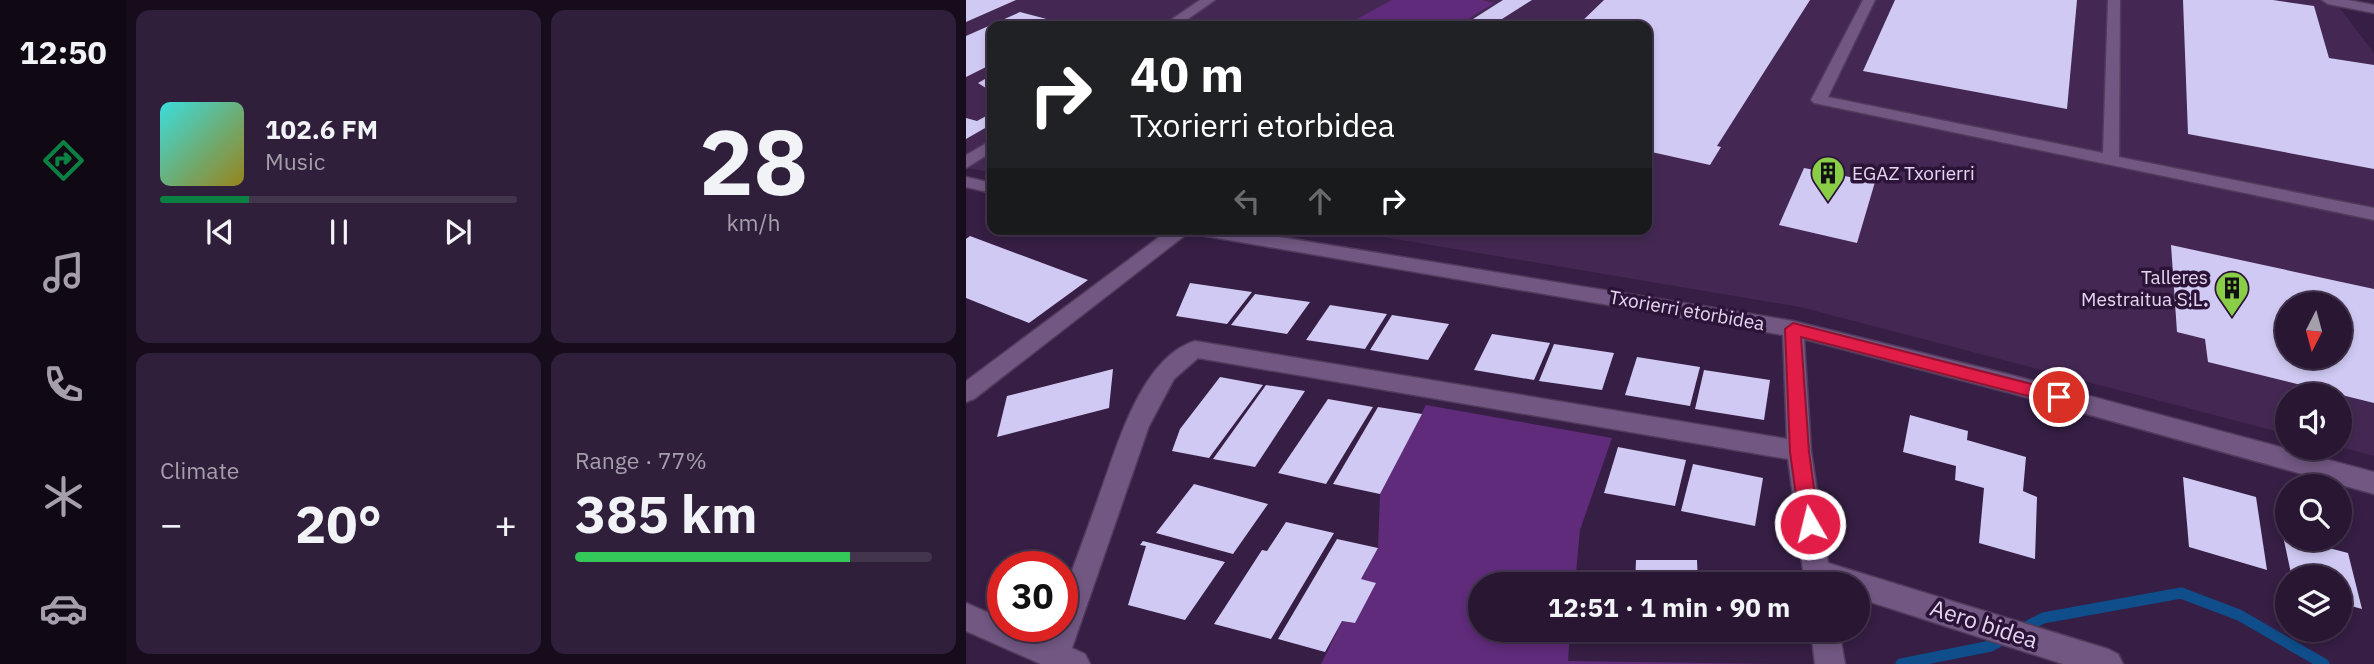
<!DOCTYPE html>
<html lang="en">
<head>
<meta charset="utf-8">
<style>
  body { margin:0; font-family:"IBM Plex Sans",sans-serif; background:#301f3b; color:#f1f3f6; height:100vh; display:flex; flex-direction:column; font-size:26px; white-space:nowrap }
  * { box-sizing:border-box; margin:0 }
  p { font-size:23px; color:#a59fac }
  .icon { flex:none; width:38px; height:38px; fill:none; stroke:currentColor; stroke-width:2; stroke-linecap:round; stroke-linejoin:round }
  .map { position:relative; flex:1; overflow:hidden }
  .drawer { display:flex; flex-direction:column; gap:10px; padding:10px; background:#160c1c; width:840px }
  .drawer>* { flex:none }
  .hud { position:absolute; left:21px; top:21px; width:665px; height:214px; border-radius:14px; box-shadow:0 4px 10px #0003,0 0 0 2px #44354e; background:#202124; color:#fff; overflow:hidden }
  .needle { width:46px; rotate:186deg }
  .controls { position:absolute; left:1309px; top:292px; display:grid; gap:14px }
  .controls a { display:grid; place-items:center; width:77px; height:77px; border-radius:50%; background:#281633; box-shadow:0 4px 10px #0003,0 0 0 2px #44354e; font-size:35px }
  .speed { position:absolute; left:21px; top:551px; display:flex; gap:14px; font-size:35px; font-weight:700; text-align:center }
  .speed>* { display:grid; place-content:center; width:91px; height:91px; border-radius:50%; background:#281633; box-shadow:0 4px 10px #0003,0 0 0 2px #44354e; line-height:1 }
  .speed .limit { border:10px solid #d22; background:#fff; color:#111 }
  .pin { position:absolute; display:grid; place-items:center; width:60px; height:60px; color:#fff; margin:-30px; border:4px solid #fff; border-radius:50%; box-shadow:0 2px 7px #0007 }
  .me { position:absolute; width:77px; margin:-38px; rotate:352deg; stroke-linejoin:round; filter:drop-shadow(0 0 5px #0008) }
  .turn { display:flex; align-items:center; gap:24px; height:147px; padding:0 28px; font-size:32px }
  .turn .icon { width:91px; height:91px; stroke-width:2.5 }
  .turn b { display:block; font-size:49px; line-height:60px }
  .lanes { display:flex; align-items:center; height:66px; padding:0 28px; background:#0003; justify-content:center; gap:35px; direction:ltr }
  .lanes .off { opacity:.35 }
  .big { font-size:52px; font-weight:800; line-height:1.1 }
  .drawer .widget { flex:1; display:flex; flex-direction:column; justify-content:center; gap:10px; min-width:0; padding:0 24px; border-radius:14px; background:#301f3b }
  .drawer .dial { align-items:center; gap:0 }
  .dial b { font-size:91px; line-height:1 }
  .song { display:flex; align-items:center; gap:21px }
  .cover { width:84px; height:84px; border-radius:10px; background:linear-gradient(135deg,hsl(180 70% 55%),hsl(50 70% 35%)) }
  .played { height:7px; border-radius:4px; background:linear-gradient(90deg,#0b8043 25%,#44354e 25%) }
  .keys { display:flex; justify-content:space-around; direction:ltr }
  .heat { display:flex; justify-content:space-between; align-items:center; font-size:38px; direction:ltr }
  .charge { height:10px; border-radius:5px; background:linear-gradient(90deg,#34c759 77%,#44354e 0) }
  .drawer .tiles { flex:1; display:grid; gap:10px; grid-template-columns:repeat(2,1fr) }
  .trip { position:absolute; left:502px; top:572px; width:402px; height:70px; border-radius:35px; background:#281633; box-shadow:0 4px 10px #0003,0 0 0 2px #44354e; font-weight:800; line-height:70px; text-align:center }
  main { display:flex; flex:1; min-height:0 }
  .menu { display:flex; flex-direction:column; width:126px; justify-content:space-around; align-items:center; background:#100914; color:#a59fac }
  .menu .icon { width:49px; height:49px }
  .menu .current { color:#0b8043 }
  .menu b { font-size:32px; color:#f1f3f6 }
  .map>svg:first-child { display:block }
</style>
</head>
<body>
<main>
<nav class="menu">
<b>12:50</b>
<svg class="icon current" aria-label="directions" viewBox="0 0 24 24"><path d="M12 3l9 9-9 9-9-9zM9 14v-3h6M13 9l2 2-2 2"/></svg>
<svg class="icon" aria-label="music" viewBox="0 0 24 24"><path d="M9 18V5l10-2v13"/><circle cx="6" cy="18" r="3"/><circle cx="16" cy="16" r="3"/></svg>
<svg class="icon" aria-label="phone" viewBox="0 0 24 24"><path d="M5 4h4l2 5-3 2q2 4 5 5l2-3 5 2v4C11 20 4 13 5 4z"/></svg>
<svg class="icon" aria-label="climate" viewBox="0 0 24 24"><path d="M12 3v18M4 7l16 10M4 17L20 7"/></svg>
<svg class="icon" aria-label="car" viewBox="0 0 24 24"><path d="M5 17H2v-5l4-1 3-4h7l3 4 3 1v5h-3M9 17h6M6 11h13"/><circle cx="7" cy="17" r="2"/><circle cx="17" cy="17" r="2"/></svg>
</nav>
<section class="drawer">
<div class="tiles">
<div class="widget">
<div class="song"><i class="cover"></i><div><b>102.6 FM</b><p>Music</p></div></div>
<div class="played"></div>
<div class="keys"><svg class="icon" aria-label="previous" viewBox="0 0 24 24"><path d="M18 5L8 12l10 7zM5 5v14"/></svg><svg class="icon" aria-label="pause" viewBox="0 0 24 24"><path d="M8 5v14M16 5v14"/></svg><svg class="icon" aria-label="next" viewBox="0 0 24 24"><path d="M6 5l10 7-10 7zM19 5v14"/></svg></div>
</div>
<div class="widget dial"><b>28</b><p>km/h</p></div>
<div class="widget"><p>Climate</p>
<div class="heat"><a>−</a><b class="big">20°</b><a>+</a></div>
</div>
<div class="widget"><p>Range · 77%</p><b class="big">385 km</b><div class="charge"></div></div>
</div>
</section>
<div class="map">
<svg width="1408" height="664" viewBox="0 0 1408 664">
  <rect width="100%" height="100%" fill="#361e44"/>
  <path fill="#442853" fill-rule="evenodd" d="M0,0H1362L1370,3L1408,53V456L1374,447V396H1321V434L834,307L370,229H681V26H26V172L0,168ZM1321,304H1374V357H1321Z"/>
  <g fill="#5f2b7a">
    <polygon points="426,0 516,0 528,3 491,26 378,26"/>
    <polygon points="460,405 646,438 614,530 609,584 514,584 514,630 604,630 602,661 812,664 355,664 376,621 389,623 409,583 395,579 412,548 414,494"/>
  </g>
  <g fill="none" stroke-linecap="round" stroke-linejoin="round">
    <polyline stroke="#0f4e8a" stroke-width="11" points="935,664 1025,646 1077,618 1215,593 1273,615 1358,664"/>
  </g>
  <g fill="#d0c9f3" fill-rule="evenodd">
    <polygon points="0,0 50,0 0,22"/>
    <polygon points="537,0 566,0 525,26 496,26"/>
    <polygon points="638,0 844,0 751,146 755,147 744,165 681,151 681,26 611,26"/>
    <polygon points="929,0 1111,0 1101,109 897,71"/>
    <polygon points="1217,0 1307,0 1348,6 1363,58 1408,65 1408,169 1222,134"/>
    <polygon points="54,12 107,26 26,26 26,64 0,77 0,36"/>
    <polygon points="26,75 26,92 12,83"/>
    <polygon points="22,115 26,116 26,124 0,139 0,118 11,121"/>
    <polygon points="838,168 909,182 891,243 813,225"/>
    <polygon points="4,236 122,280 63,323 0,298 0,239"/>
    <path d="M1205,245L1408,289V403L1242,362L1239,339L1211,332ZM1321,304H1374V357H1321Z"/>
    <polygon points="224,283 286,292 261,324 210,316"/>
    <polygon points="289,294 344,302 321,334 265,325"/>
    <polygon points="364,305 421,314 399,349 340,340"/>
    <polygon points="426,315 483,324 462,360 404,350"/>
    <polygon points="526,334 584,343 568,380 508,370"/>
    <polygon points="588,344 648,353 636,390 573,381"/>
    <polygon points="671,357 734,367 724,406 659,395"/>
    <polygon points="147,369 143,408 31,437 41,396"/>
    <polygon points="738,370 804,380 798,420 729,409"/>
    <polygon points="254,377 297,385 243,458 206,451 214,429"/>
    <polygon points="300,385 339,391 289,467 247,459"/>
    <polygon points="362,399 407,407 360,484 312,473"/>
    <polygon points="412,407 456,414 414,494 367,484"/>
    <polygon points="944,415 1002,431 1001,440 1060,457 1057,491 1071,497 1069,559 1013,543 1018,488 989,480 990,466 937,452"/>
    <polygon points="652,447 720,460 709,506 638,493"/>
    <polygon points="727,464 797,478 789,526 715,511"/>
    <polygon points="1217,477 1290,497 1301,570 1223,547"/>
    <polygon points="228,484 302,504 267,554 190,533"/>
    <polygon points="320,522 368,533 305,639 248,624 296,550 301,551"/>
    <polygon points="1317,536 1382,553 1396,609 1374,603 1374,578 1326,578"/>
    <polygon points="371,539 412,548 395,579 410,583 389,623 376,621 359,652 312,639"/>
    <polygon points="177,541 259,562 219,620 162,605 180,546 174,545"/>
    <polygon points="670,560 731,560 732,584 669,584"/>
  </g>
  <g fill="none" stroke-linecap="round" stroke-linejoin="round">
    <g stroke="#513b5c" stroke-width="3">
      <g id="minor">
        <polygon points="234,0 249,0 212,26 196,26"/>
        <polygon points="897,0 909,0 862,97 1137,153 1142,0 1154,0 1153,157 1408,208 1408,220 848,103 845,100"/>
        <polygon points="1356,0 1382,0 1408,5 1408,13 1362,4"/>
        <polygon points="26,140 26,152 0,168 0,155"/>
        <polygon points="0,177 26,183 26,193 0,187"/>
        <path d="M204,229H265L827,321L1045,375L1408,472V494L1045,393L838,339L845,451L862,563L1142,649L1152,654L1157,664H1097L892,598V584H839L822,459L232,358L208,379L183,426L106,648L119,654L124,664H75L0,631V603L37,619V626H55L81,637L85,626H96V597C109,563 121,530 133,496C151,448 174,358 229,341L821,439L817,335L222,233L8,399L0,402V381Z"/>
        <polygon points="845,630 873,630 879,664 849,664"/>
      </g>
    </g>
    <use href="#minor" fill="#715782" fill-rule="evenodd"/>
  </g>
  <polygon fill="#e11d48" stroke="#92132f" stroke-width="2" points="827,323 1093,391 1099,393 1102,397 1099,402 1093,404 835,337 843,452 853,524 851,530 844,533 837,530 834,524 824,452 819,329"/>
  <defs>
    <g id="building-pin" transform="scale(1.75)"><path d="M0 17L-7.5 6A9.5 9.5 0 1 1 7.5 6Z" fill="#8ace47" stroke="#2c1439"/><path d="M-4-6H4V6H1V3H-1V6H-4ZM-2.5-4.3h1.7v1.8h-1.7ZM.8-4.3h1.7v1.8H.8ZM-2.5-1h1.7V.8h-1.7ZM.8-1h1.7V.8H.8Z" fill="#111"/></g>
  </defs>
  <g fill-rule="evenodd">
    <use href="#building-pin" x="862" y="173"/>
    <use href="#building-pin" x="1266" y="288"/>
  </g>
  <g text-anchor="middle" stroke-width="7" stroke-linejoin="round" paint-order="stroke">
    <g font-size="19" fill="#e5d6ef" stroke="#2c1439" text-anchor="start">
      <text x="886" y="180">EGAZ Txorierri</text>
      <text x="1242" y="284" text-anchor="end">Talleres<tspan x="1242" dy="22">Mestraitua S.L.</tspan></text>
    </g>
    <g font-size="19" fill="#e5d6ef" stroke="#2c1439">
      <text transform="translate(721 310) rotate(10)" y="7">Txorierri etorbidea</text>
    </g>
    <g font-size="23" fill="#e5d6ef" stroke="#2c1439">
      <text transform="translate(1018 624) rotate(18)" y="8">Aero bidea</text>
    </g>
  </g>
</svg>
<div class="controls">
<a><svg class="needle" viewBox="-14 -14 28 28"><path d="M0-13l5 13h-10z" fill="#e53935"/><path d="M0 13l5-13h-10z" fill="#a59fac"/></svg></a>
<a><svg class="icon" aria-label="sound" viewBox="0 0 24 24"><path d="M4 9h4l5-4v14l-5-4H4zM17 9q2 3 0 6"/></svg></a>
<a><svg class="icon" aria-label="search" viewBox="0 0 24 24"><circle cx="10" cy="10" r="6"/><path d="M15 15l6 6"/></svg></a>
<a><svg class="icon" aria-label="layers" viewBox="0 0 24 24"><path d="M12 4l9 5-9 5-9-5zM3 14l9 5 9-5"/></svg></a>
</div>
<div class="speed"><div class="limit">30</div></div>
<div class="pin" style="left:1093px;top:397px;background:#d93025"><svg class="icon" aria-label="arrive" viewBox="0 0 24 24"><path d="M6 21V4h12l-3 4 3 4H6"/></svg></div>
<svg class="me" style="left:844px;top:524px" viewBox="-20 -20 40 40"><circle r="17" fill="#e11d48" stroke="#fff" stroke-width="3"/><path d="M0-11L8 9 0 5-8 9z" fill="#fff"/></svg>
<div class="trip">12:51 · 1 min · 90 m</div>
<div class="hud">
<div class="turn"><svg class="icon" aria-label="right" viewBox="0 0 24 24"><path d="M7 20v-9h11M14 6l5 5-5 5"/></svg><div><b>40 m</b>Txorierri etorbidea</div></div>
<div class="lanes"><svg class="icon off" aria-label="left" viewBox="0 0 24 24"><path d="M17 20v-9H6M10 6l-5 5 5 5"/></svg><svg class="icon off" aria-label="ahead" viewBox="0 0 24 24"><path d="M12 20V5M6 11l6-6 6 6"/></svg><svg class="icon" aria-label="right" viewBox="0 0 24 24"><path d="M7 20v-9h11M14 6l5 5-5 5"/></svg></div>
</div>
</div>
</main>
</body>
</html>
